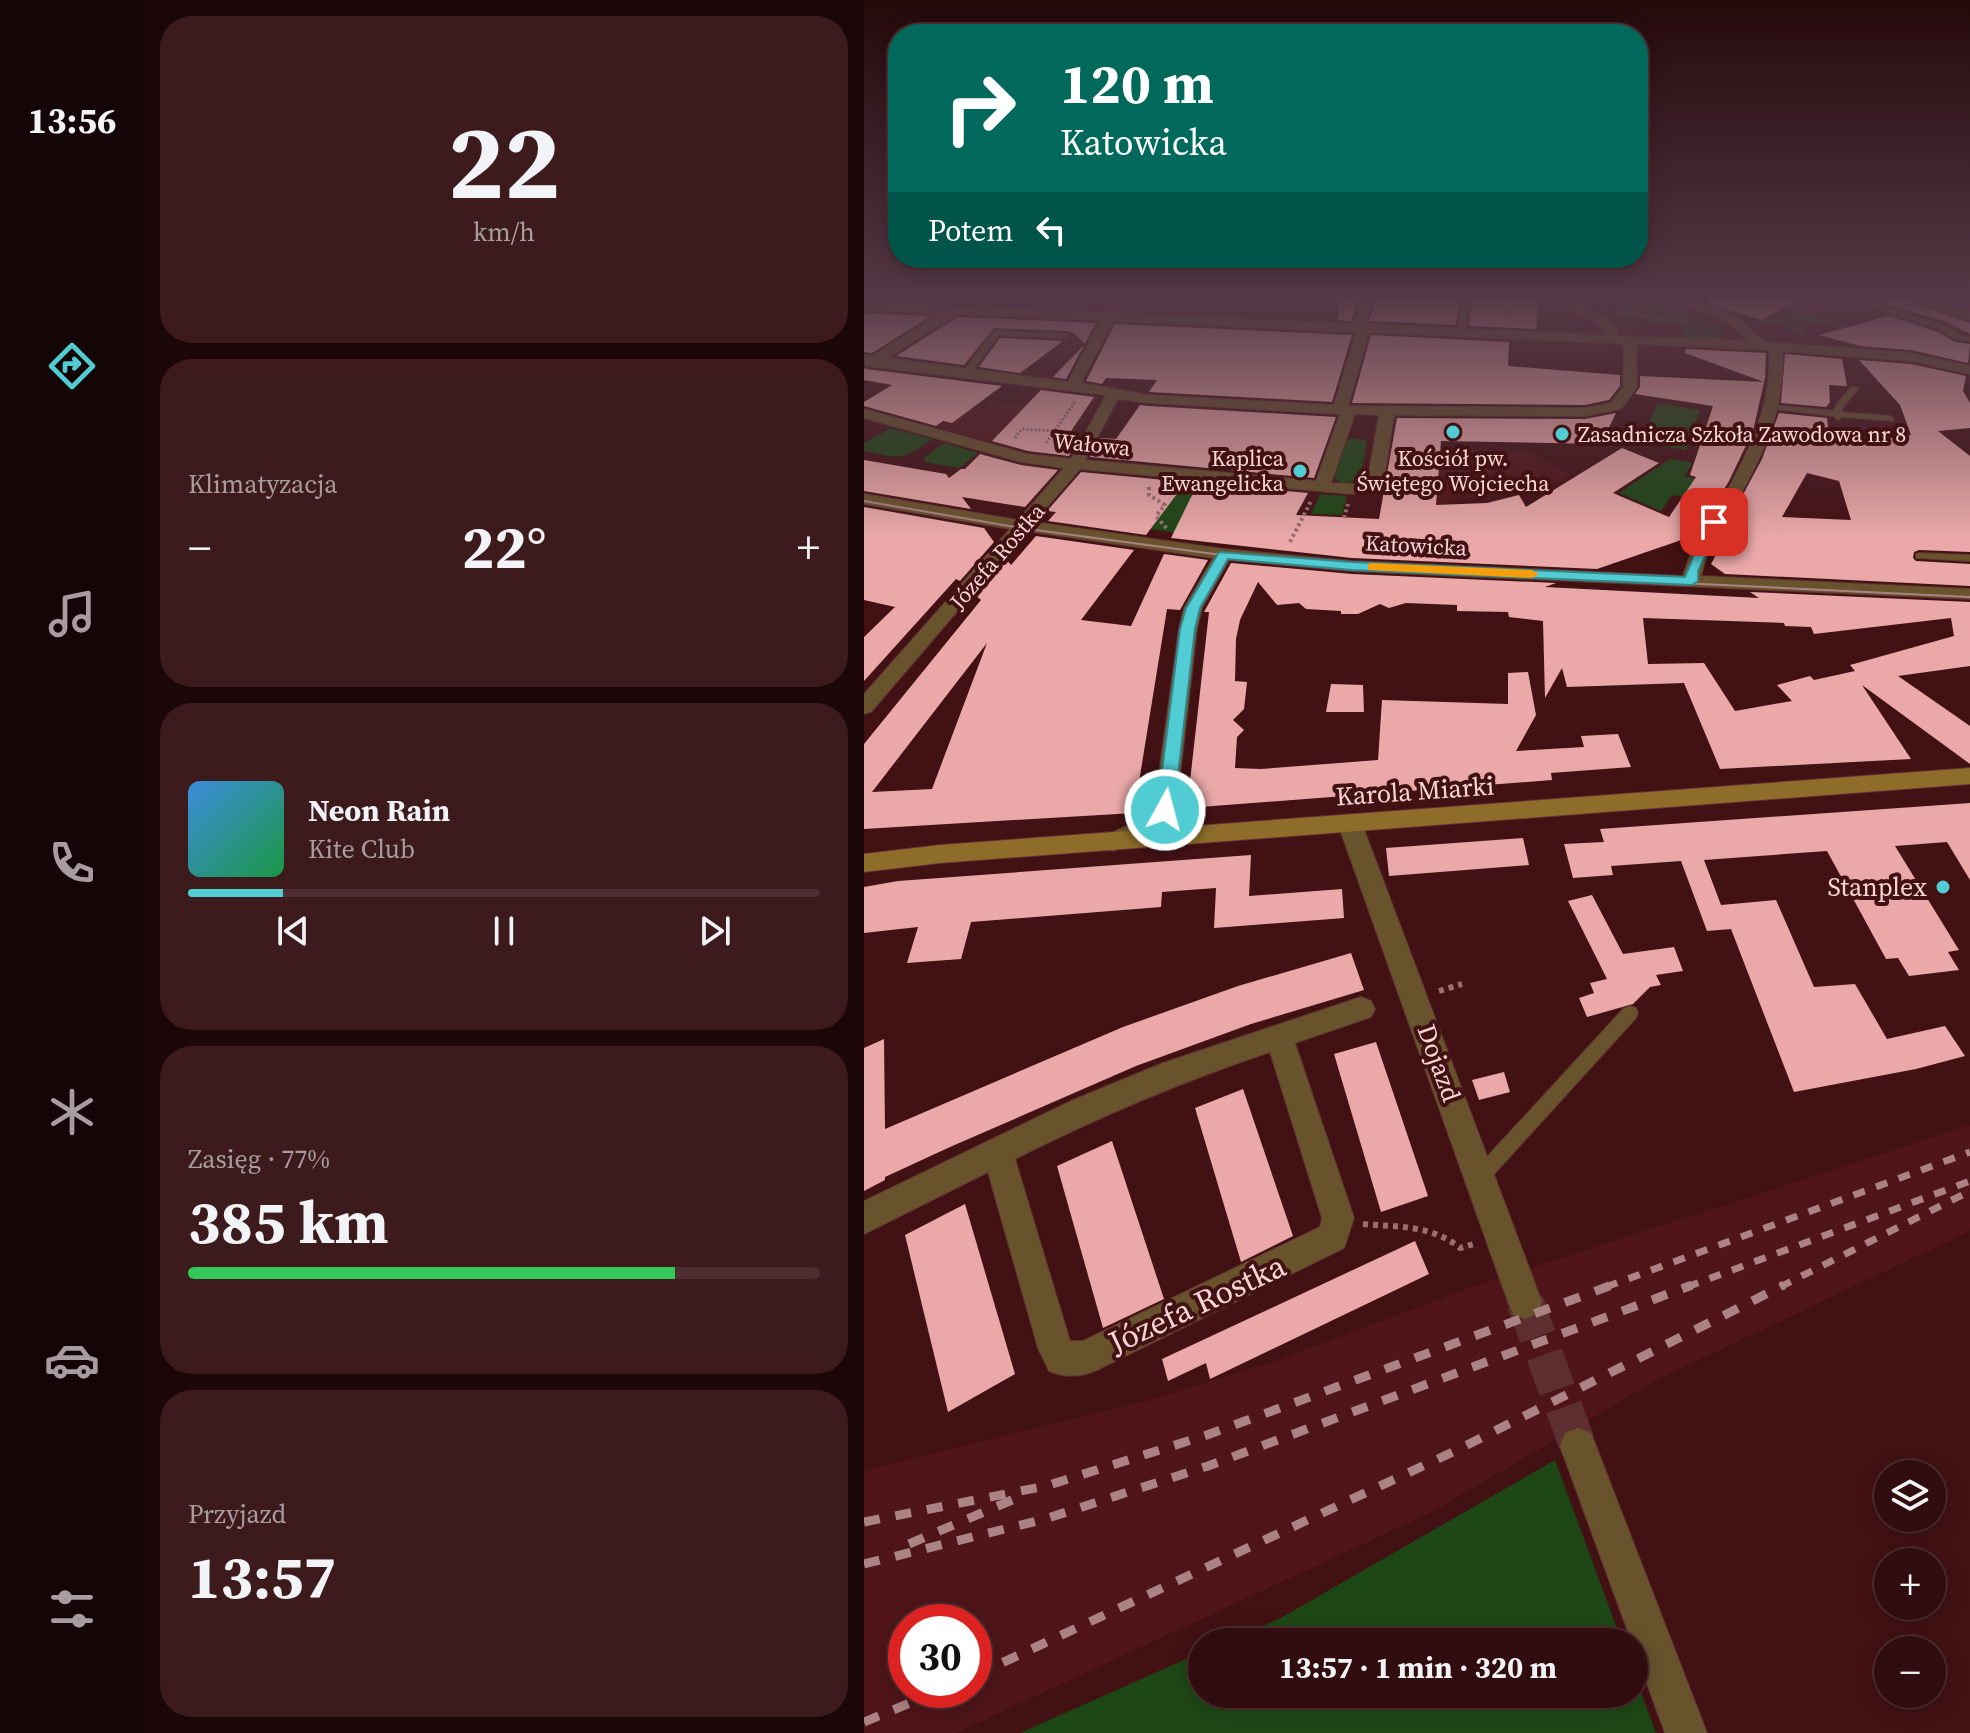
<!DOCTYPE html>
<html lang="pl">
<head>
<meta charset="utf-8">
<style>
  body { margin:0; font-family:"Source Serif 4",serif; background:#3d1b1d; color:#f1f3f6; height:100vh; display:flex; flex-direction:column; font-size:30px; white-space:nowrap }
  * { box-sizing:border-box; margin:0 }
  p { font-size:26px; color:#a89c9e }
  .icon { flex:none; width:44px; height:44px; fill:none; stroke:currentColor; stroke-width:2; stroke-linecap:round; stroke-linejoin:round }
  .map { position:relative; flex:1; overflow:hidden }
  .details { display:flex; flex-direction:column; gap:16px; padding:16px; background:#1c0708; width:720px }
  .details>* { flex:none }
  .hud { position:absolute; left:24px; top:24px; width:760px; height:244px; border-radius:32px; box-shadow:0 4px 20px #0003,0 0 0 2px #4d2d2f; background:#00695c; color:#fff; overflow:hidden }
  .fabs { position:absolute; left:1010px; top:1460px; display:grid; gap:16px }
  .fabs a { display:grid; place-items:center; width:72px; height:72px; border-radius:50%; background:#320d0f; box-shadow:0 4px 20px #0003,0 0 0 2px #4d2d2f; font-size:40px }
  .speed { position:absolute; left:24px; top:1604px; display:flex; gap:16px; font-size:40px; font-weight:700; text-align:center }
  .speed>* { display:grid; place-content:center; width:104px; height:104px; border-radius:50%; background:#320d0f; box-shadow:0 4px 20px #0003,0 0 0 2px #4d2d2f; line-height:1 }
  .speed .limit { border:12px solid #d22; background:#fff; color:#111 }
  .pin { position:absolute; display:grid; place-items:center; width:68px; height:68px; color:#fff; margin:-34px; border-radius:16px; box-shadow:0 4px 12px #0006 }
  .me { position:absolute; width:88px; margin:-44px; rotate:7deg; stroke-linejoin:round; filter:drop-shadow(0 0 6px #0008) }
  .turn { display:flex; align-items:center; gap:28px; height:168px; padding:0 40px; font-size:36px }
  .turn .icon { width:104px; height:104px; stroke-width:2.5 }
  .turn b { display:block; font-size:56px; line-height:68px }
  .then { display:flex; align-items:center; height:76px; padding:0 40px; background:#0003; gap:16px; font-size:30px }
  .big { font-size:60px; font-weight:700; line-height:1.1 }
  .details .widget { flex:1; display:flex; flex-direction:column; justify-content:center; gap:12px; min-width:0; padding:0 28px; border-radius:32px; background:#3d1b1d }
  .details .dial { align-items:center; gap:0 }
  .dial b { font-size:104px; line-height:1 }
  .song { display:flex; align-items:center; gap:24px }
  .cover { width:96px; height:96px; border-radius:12px; background:linear-gradient(135deg,hsl(210 70% 55%),hsl(140 70% 35%)) }
  .played { height:8px; border-radius:4px; background:linear-gradient(90deg,#51ccd3 15%,#4d2d2f 15%) }
  .keys { display:flex; justify-content:space-around; direction:ltr }
  .heat { display:flex; justify-content:space-between; align-items:center; font-size:44px; direction:ltr }
  .charge { height:12px; border-radius:6px; background:linear-gradient(90deg,#34c759 77%,#4d2d2f 0) }
  .trip { position:absolute; left:324px; top:1628px; width:460px; height:80px; border-radius:40px; background:#320d0f; box-shadow:0 4px 20px #0003,0 0 0 2px #4d2d2f; font-weight:700; line-height:80px; text-align:center }
  main { display:flex; flex:1; min-height:0 }
  .tabs { display:flex; flex-direction:column; width:144px; justify-content:space-around; align-items:center; background:#140506; color:#a89c9e }
  .tabs .icon { width:56px; height:56px }
  .tabs .active { color:#51ccd3 }
  .tabs b { font-size:36px; color:#f1f3f6 }
  .map>svg:first-child { display:block }
</style>
</head>
<body>
<main>
<nav class="tabs">
<b>13:56</b>
<svg class="icon active" aria-label="directions" viewBox="0 0 24 24"><path d="M12 3l9 9-9 9-9-9zM9 14v-3h6M13 9l2 2-2 2"/></svg>
<svg class="icon" aria-label="music" viewBox="0 0 24 24"><path d="M9 18V5l10-2v13"/><circle cx="6" cy="18" r="3"/><circle cx="16" cy="16" r="3"/></svg>
<svg class="icon" aria-label="phone" viewBox="0 0 24 24"><path d="M5 4h4l2 5-3 2q2 4 5 5l2-3 5 2v4C11 20 4 13 5 4z"/></svg>
<svg class="icon" aria-label="climate" viewBox="0 0 24 24"><path d="M12 3v18M4 7l16 10M4 17L20 7"/></svg>
<svg class="icon" aria-label="car" viewBox="0 0 24 24"><path d="M5 17H2v-5l4-1 3-4h7l3 4 3 1v5h-3M9 17h6M6 11h13"/><circle cx="7" cy="17" r="2"/><circle cx="17" cy="17" r="2"/></svg>
<svg class="icon" aria-label="filters" viewBox="0 0 24 24"><path d="M4 7h16M4 17h16"/><circle cx="9" cy="7" r="2"/><circle cx="15" cy="17" r="2"/></svg>
</nav>
<section class="details">
<div class="widget dial"><b>22</b><p>km/h</p></div>
<div class="widget"><p>Klimatyzacja</p>
<div class="heat"><a>−</a><b class="big">22°</b><a>+</a></div>
</div>
<div class="widget">
<div class="song"><i class="cover"></i><div><b>Neon Rain</b><p>Kite Club</p></div></div>
<div class="played"></div>
<div class="keys"><svg class="icon" aria-label="previous" viewBox="0 0 24 24"><path d="M18 5L8 12l10 7zM5 5v14"/></svg><svg class="icon" aria-label="pause" viewBox="0 0 24 24"><path d="M8 5v14M16 5v14"/></svg><svg class="icon" aria-label="next" viewBox="0 0 24 24"><path d="M6 5l10 7-10 7zM19 5v14"/></svg></div>
</div>
<div class="widget"><p>Zasięg · 77%</p><b class="big">385 km</b><div class="charge"></div></div>
<div class="widget"><p>Przyjazd</p><b class="big">13:57</b></div>
</section>
<div class="map">
<svg width="1106" height="1733" viewBox="0 0 1106 1733">
  <rect width="100%" height="100%" fill="#421114"/>
  <g fill="#4f1519" fill-rule="evenodd">
    <polygon points="205,393 236,397 201,451 185,455 163,452 72,427 105,408 120,408 126,402 169,405 182,425"/>
    <polygon points="524,449 665,451 708,475 693,483 640,495 584,500 586,510 517,508"/>
    <path d="M1106,1125V1231L793,1380L568,1512L92,1733H0V1470L283,1401L411,1361L605,1288ZM42,1622H110V1690H42Z"/>
  </g>
  <g fill="#1e4716">
    <polygon points="766,298 821,312 862,329 856,334 856,339 821,338 815,324 785,325 779,318 753,317"/>
    <polygon points="902,298 936,306 936,311 985,327 993,325 1012,346 999,347 1007,345 992,329 938,323 938,336 911,322 887,325 885,323 923,316 919,313 929,310 928,305"/>
    <polygon points="794,403 836,410 822,450 776,442"/>
    <path d="M27,428L68,439C37,462 36,458 0,451V443Z"/>
    <path d="M489,438L503,441C499,461 500,486 476,483L470,478L483,440Z"/>
    <polygon points="80,443 114,453 95,468 61,462 60,458"/>
    <polygon points="806,459 829,463 820,476 832,479 821,497 808,495 797,511 755,493"/>
    <polygon points="288,479 347,484 315,533 277,528 273,499"/>
    <polygon points="456,494 483,496 478,515 447,514"/>
    <polygon points="691,1460 758,1642 361,1642 415,1619"/>
    <polygon points="338,1652 338,1694 770,1694 770,1673 792,1733 156,1733"/>
  </g>
  <g fill="#eaa9a8" fill-rule="evenodd">
    <polygon points="0,298 96,298 91,303"/>
    <polygon points="475,298 495,298 487,321 474,320"/>
    <polygon points="513,298 598,298 591,325 505,321"/>
    <polygon points="608,298 675,299 672,329 605,326"/>
    <polygon points="845,298 938,298 898,320 844,304"/>
    <polygon points="1019,298 1037,298 1106,323 1106,334 1082,322 1018,303"/>
    <polygon points="0,313 67,316 8,353 0,352"/>
    <polygon points="1025,316 1074,332 1091,342 1106,344 1104,363 1047,350 996,346 955,335"/>
    <polygon points="94,317 232,323 202,379 189,377 221,344 210,333 203,331 130,328 100,365 32,356"/>
    <polygon points="251,324 488,335 468,402 285,392 293,380 242,378 238,384 222,381"/>
    <polygon points="507,335 645,342 644,366 756,375 756,386 745,400 721,405 488,403"/>
    <polygon points="136,338 199,341 156,373 115,367"/>
    <polygon points="822,349 902,353 901,378 889,431 865,481 831,539 826,537 733,569 488,558 307,538 332,487 323,482 444,493 432,515 515,519 533,418 721,419 752,413 737,444 577,441 572,505 623,503 655,495 662,507 758,448 795,463 749,493 805,517 832,477 826,475 849,406 771,394 776,387 776,376 900,382 821,353"/>
    <polygon points="921,354 978,359 983,386 965,385 966,402 962,407 917,403"/>
    <path d="M995,360L1047,364L1102,376L1099,391L1106,403V428L1074,431L1106,456V552L1055,550L1050,552L1049,558L1052,561L1106,564V586L861,574L847,564L855,549L851,547L898,459L915,413L963,418L965,436L1020,439L1047,435L1036,405ZM943,473L975,481L987,520L918,517Z"/>
    <polygon points="0,368 2,369 138,386 88,423 79,421 72,426 0,406 0,402 28,385 0,380"/>
    <polygon points="177,390 230,397 203,437 215,438 205,456 164,451 128,441"/>
    <polygon points="276,405 285,406 472,417 450,478 226,457 236,438 252,439"/>
    <polygon points="116,454 157,465 194,470 161,507 98,497 107,509 0,491 0,460 82,474 85,478 97,469 101,469"/>
    <polygon points="217,472 322,482 282,535 184,521 192,512 183,511"/>
    <polygon points="0,507 120,528 130,542 96,581 92,579 0,681 0,637 31,607 0,600"/>
    <path d="M172,536L270,550L217,620L267,626L300,554L344,560L316,610L303,609L270,813L0,829V744L117,600L111,595L142,559L147,565ZM123,643L68,789L8,792Z"/>
    <path d="M367,563L488,574L692,583L681,587L895,598L886,592L1106,602V666L1034,676L1106,726V764L998,685L1047,759L856,769L820,683L703,687L698,668L681,698L679,621L645,617L644,612L593,611V605L542,603L525,608L516,604L494,614H477V611L442,609L435,603L413,605L394,582L376,620L372,639L371,681L383,682L380,709L369,720L380,730L373,737L371,768L397,769L514,760L518,700L644,704V673L664,672L672,715L652,751L720,747L717,736L754,734L767,767L687,773L688,780L323,808L345,612H340ZM779,618L920,623L921,626L947,627L950,634L1087,618L1090,636L986,665L991,671L950,680L946,676L913,685L928,701L871,711L840,663L784,664Z"/>
    <polygon points="467,684 499,685 500,712 462,712"/>
    <polygon points="1106,803 1106,880 1083,842 1031,846 1095,950 1084,952 1095,970 1045,976 1034,958 1022,959 963,851 840,860 857,905 912,900 950,987 991,984 1023,1039 1081,1026 1101,1056 1052,1069 930,1092 867,929 843,931 817,861 747,866 749,875 709,878 700,844 740,842 736,829"/>
    <polygon points="659,838 665,865 525,876 522,848"/>
    <polygon points="387,855 385,896 478,889 480,918 350,928 352,888 298,892 297,907 107,922 97,959 43,963 54,927 0,933 0,887 34,881"/>
    <polygon points="728,895 759,954 810,947 819,971 792,975 797,985 786,987 769,1004 723,1017 715,998 730,993 726,983 743,979 704,901"/>
    <polygon points="487,953 500,990 387,1024 272,1066 86,1147 21,1177 21,1180 0,1191 0,1048 20,1039 21,1129 259,1027 374,986"/>
    <polygon points="512,1042 564,1196 517,1212 470,1054"/>
    <polygon points="640,1072 646,1092 615,1100 608,1080"/>
    <polygon points="379,1089 429,1236 377,1262 331,1108"/>
    <polygon points="248,1141 300,1299 239,1328 193,1166"/>
    <polygon points="101,1204 151,1374 84,1412 41,1235"/>
    <polygon points="551,1241 565,1274 346,1379 342,1363 304,1381 298,1359"/>
  </g>
  <g fill="none" stroke-linecap="round" stroke-linejoin="round">
    <polyline stroke="#5d2f31" stroke-width="37" stroke-dasharray="37 19" stroke-linecap="butt" points="661,1302 714,1446"/>
    <g stroke="#5f3133" stroke-width="2">
      <g id="lane">
        <polygon points="602,298 606,300 601,332 597,334 593,332 600,300"/>
        <polygon points="981,298 992,298 1081,325 1096,335 1106,337 1106,341 1091,339 1075,329"/>
        <polygon points="130,331 203,334 207,336 203,338 135,335 105,376 99,376 99,372"/>
        <polygon points="988,386 995,388 979,407 978,412 1026,416 1030,419 1029,421 978,417 974,420 970,416 910,409 906,407 910,405 970,411 972,405"/>
        <polygon points="1056,553 1106,555 1106,561 1052,558 1052,554"/>
        <polygon points="766,1006 772,1008 774,1013 772,1018 622,1183 616,1186 610,1183 607,1177 610,1171 760,1008"/>
      </g>
    </g>
    <g stroke="#5f3133" stroke-width="2">
      <g id="street">
        <path d="M498,298H510L501,324L741,335L739,328L691,298H706L749,323L754,336L885,341L862,321L799,298H817L870,315L901,342L1047,353L1106,366V374L1047,361L918,351C924,428 877,490 843,555L837,576L1106,589V599L488,571L365,560L338,608L333,629L312,810L302,827L249,851L241,848L237,842L241,836L286,815L290,809L315,629L320,608L349,558L162,531L7,712L0,714V694L146,529L0,504V494L154,520L200,468L157,462L0,418V409L163,454L207,459L242,395L2,366L0,355L9,356L77,313L0,310V302L489,324ZM93,314L237,320L204,382L23,358ZM249,321L491,332L492,333L470,405L285,395L217,383ZM505,332L760,344L759,387L747,403L721,408L484,406ZM772,344L905,350C910,428 861,490 826,555L819,576L488,561L360,549L170,522L216,469L486,494L504,491L520,479L530,415L721,416L757,409L773,387ZM254,399L285,403L476,414L452,481L221,460ZM491,414L515,415L504,477L494,484L467,483Z"/>
        <polygon points="1040,298 1059,298 1106,312 1106,320"/>
        <polygon points="486,815 494,818 498,824 678,1302 673,1314 661,1319 649,1314 644,1302 474,824 478,818"/>
        <path d="M497,997L507,1001L511,1009L507,1017L431,1043L490,1218L480,1248L233,1370C217,1377 201,1378 185,1371L174,1348L124,1172L0,1234V1201L209,1100L299,1063ZM406,1052L458,1218L456,1227L219,1341H206L151,1159C234,1117 317,1082 406,1052Z"/>
        <polygon points="714,1428 727,1433 843,1733 801,1733 696,1446 701,1433"/>
      </g>
    </g>
    <g stroke="#5f3133" stroke-width="2">
      <polygon id="secondary" points="1106,768 1106,784 76,863 0,872 0,854 76,845"/>
    </g>
    <g stroke="#996f70" stroke-width="3" stroke-dasharray="2 2" stroke-linecap="butt">
      <polyline points="775,298 790,302"/>
      <polyline points="761,311 768,304 767,298"/>
      <polyline points="755,312 824,323"/>
      <polyline points="751,313 762,298"/>
      <polyline points="645,318 647,306"/>
      <polyline points="151,438 158,429 191,431"/>
      <polyline points="182,443 211,402"/>
    </g>
    <g stroke="#996f70" stroke-width="4" stroke-dasharray="3 3" stroke-linecap="butt">
      <polyline points="285,487 285,495 301,505 292,516 303,529"/>
      <polyline points="480,518 484,504"/>
      <polyline points="426,542 447,501"/>
    </g>
    <g stroke="#996f70" stroke-width="6" stroke-dasharray="5 5" stroke-linecap="butt">
      <polyline points="575,991 598,984"/>
      <path d="M499,1224C534,1227 568,1225 596,1248L610,1244"/>
    </g>
    <use href="#lane" fill="#68532c" fill-rule="evenodd"/>
    <use href="#street" fill="#68532c" fill-rule="evenodd"/>
    <use href="#secondary" fill="#8e6c2a" fill-rule="evenodd"/>
    <polyline stroke="#ab8384" stroke-width="2" points="0,501 157,528 424,564 1106,597"/>
    <g stroke="#ab8384" stroke-width="7" stroke-dasharray="12 12" stroke-linecap="butt">
      <polyline points="742,1287 1106,1152"/>
      <polyline points="823,1287 1106,1181"/>
      <polyline points="916,1287 1106,1191"/>
    </g>
    <g stroke="#ab8384" stroke-width="9" stroke-dasharray="16 16" stroke-linecap="butt">
      <polyline points="0,1522 182,1486 343,1435 748,1285"/>
      <polyline points="45,1544 148,1500"/>
      <polyline points="0,1564 181,1519 344,1466 828,1285"/>
      <polyline points="110,1676 593,1450 920,1285"/>
      <polyline points="0,1722 77,1690"/>
    </g>
  </g>
  <linearGradient id="sky" x2="0" y2="1"><stop stop-color="#24090b"/><stop offset="0.55" stop-color="#543845"/><stop offset="1" stop-color="#543845" stop-opacity="0"/></linearGradient>
  <rect width="1106" height="541" fill="url(#sky)"/>
  <polygon fill="#51ccd3" stroke="#358589" stroke-width="2" points="850,518 857,522 834,571 834,581 828,585 488,570 364,559 336,608 331,629 310,810 301,816 293,810 316,629 322,608 355,552 488,562 821,577 844,522"/>
  <polygon fill="#f59e0b" points="508,563 668,570 675,574 668,578 504,570 504,564"/>
  <g fill="#51ccd3" stroke="#421114" stroke-width="3">
    <circle cx="589" cy="432" r="8"/>
    <circle cx="698" cy="434" r="8"/>
    <circle cx="436" cy="471" r="8"/>
    <circle cx="1079" cy="887" r="8"/>
  </g>
  <g text-anchor="middle" stroke-width="8" stroke-linejoin="round" paint-order="stroke">
    <g font-size="22" fill="#f8d6d5" stroke="#421114" text-anchor="start">
      <text x="714" y="442">Zasadnicza Szkoła Zawodowa nr 8</text>
      <text x="420" y="466" text-anchor="end">Kaplica<tspan x="420" dy="25">Ewangelicka</tspan></text>
      <text x="589" y="466" text-anchor="middle">Kościół pw.<tspan x="589" dy="25">Świętego Wojciecha</tspan></text>
    </g>
    <g font-size="22" fill="#f8d6d5" stroke="#421114">
      <text transform="translate(228 444) rotate(6)" y="8">Wałowa</text>
      <text transform="translate(552 545) rotate(3)" y="8">Katowicka</text>
      <text transform="translate(133 556) rotate(-49)" y="8">Józefa Rostka</text>
    </g>
    <g font-size="26" fill="#f8d6d5" stroke="#421114">
      <text transform="translate(551 791) rotate(-4)" y="9">Karola Miarki</text>
      <text transform="translate(575 1063) rotate(70)" y="9">Dojazd</text>
    </g>
    <g font-size="26" fill="#f8d6d5" stroke="#421114" text-anchor="end">
      <text x="1063" y="896">Stanplex</text>
    </g>
    <g font-size="32" fill="#f8d6d5" stroke="#421114">
      <text transform="translate(333 1304) rotate(-25)" y="11">Józefa Rostka</text>
    </g>
  </g>
</svg>
<div class="fabs">
<a><svg class="icon" aria-label="layers" viewBox="0 0 24 24"><path d="M12 4l9 5-9 5-9-5zM3 14l9 5 9-5"/></svg></a>
<a>+</a>
<a>−</a>
</div>
<div class="speed"><div class="limit">30</div></div>
<div class="pin" style="left:850px;top:522px;background:#d93025"><svg class="icon" aria-label="arrive" viewBox="0 0 24 24"><path d="M6 21V4h12l-3 4 3 4H6"/></svg></div>
<svg class="me" style="left:301px;top:810px" viewBox="-20 -20 40 40"><circle r="17" fill="#51ccd3" stroke="#fff" stroke-width="3"/><path d="M0-11L8 9 0 5-8 9z" fill="#fff"/></svg>
<div class="trip">13:57 · 1 min · 320 m</div>
<div class="hud">
<div class="turn"><svg class="icon" aria-label="right" viewBox="0 0 24 24"><path d="M7 20v-9h11M14 6l5 5-5 5"/></svg><div><b>120 m</b>Katowicka</div></div>
<div class="then">Potem<svg class="icon" aria-label="left" viewBox="0 0 24 24"><path d="M17 20v-9H6M10 6l-5 5 5 5"/></svg></div>
</div>
</div>
</main>
</body>
</html>
